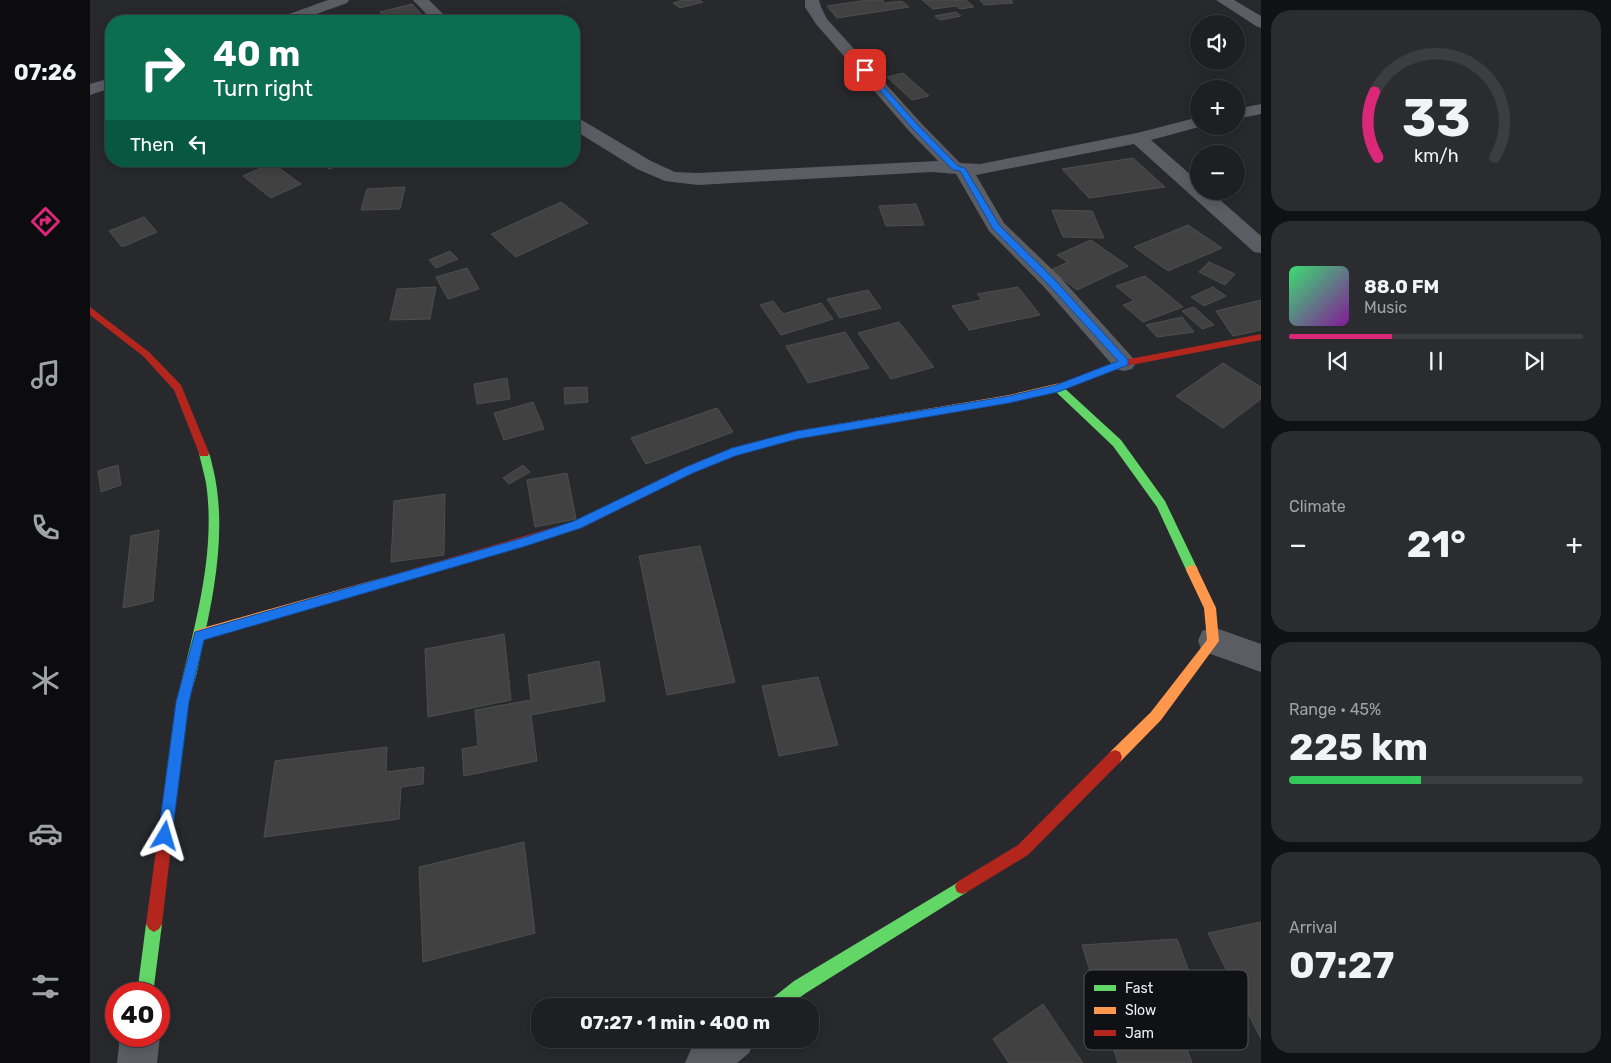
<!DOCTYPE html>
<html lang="en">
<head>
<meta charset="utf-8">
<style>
  body { margin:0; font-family:Rubik,sans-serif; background:#2a2c2f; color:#f1f3f6; height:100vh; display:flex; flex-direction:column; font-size:19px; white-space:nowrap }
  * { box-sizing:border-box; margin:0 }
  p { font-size:16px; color:#a0a2a5 }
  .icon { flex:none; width:28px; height:28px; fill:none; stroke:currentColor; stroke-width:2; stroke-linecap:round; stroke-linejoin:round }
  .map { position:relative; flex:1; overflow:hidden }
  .side { display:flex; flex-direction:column; gap:10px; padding:10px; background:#101113; width:350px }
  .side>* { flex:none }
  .guide { position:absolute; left:15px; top:15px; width:475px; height:152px; border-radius:20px; box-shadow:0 2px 12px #0003,0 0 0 1px #3b3d40; background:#0b6e4f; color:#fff; overflow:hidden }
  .buttons { position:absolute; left:1100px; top:15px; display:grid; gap:10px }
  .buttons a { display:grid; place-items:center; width:55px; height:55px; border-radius:50%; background:#1d1f22; box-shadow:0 2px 12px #0003,0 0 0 1px #3b3d40; font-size:25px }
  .speed { position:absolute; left:15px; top:982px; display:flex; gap:10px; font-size:25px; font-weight:700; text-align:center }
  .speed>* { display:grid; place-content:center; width:65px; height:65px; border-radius:50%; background:#1d1f22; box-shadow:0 2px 12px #0003,0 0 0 1px #3b3d40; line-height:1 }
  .speed .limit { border:8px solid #d22; background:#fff; color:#111 }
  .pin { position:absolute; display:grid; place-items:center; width:42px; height:42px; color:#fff; margin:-21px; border-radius:10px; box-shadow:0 2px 8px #0006 }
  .me { position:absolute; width:55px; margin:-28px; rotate:7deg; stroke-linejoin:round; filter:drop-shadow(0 0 4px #0008) }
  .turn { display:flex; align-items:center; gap:18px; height:105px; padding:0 25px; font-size:22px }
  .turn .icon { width:65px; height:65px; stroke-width:2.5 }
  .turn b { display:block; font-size:35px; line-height:42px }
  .then { display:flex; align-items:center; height:48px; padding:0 25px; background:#0003; gap:10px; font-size:19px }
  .big { font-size:38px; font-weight:700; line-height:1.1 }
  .side .card { flex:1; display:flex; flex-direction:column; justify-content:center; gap:8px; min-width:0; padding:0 18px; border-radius:20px; background:#2a2c2f }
  .side .dial { align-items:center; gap:0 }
  .dial svg { height:130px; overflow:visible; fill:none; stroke:#3b3d40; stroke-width:7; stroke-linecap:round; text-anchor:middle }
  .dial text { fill:#f1f3f6; stroke:none }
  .song { display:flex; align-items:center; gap:15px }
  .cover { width:60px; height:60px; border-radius:8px; background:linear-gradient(135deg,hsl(140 70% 55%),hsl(290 70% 35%)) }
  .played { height:5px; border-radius:2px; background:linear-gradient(90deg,#db2777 35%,#3b3d40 35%) }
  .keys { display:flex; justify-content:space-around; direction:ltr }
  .heat { display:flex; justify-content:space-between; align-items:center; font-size:28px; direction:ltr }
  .charge { height:8px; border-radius:4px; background:linear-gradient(90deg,#34c759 45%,#3b3d40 0) }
  .trip { position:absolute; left:441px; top:998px; width:288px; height:50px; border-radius:20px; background:#1d1f22; box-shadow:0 2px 12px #0003,0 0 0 1px #3b3d40; font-weight:700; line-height:50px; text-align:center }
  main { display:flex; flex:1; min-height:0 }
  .menu { display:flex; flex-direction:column; width:90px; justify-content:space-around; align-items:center; background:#0c0c0e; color:#a0a2a5 }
  .menu .icon { width:35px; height:35px }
  .menu .selected { color:#db2777 }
  .menu b { font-size:22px; color:#f1f3f6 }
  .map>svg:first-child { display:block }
</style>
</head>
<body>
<main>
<nav class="menu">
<b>07:26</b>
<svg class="icon selected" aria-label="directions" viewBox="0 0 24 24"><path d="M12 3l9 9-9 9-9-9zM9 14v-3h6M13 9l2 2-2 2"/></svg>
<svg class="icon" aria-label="music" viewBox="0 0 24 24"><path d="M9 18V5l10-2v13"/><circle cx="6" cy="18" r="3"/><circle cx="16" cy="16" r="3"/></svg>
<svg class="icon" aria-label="phone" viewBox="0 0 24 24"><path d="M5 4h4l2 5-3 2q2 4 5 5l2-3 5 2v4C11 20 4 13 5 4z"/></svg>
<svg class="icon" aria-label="climate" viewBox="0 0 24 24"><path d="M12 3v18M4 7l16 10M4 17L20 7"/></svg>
<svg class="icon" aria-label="car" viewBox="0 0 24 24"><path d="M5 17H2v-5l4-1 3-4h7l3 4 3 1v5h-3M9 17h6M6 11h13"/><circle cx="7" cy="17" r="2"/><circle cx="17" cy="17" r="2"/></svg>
<svg class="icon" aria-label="filters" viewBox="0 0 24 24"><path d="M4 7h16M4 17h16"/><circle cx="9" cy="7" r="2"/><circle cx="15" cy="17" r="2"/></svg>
</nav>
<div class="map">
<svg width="1171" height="1063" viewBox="0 0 1171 1063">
  <rect width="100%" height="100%" fill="#27292d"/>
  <g fill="#424142" stroke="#4e4e4f">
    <polygon points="593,0 609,0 613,2 590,8 583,3"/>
    <polygon points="778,0 792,0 795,3 812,1 819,7 747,18 737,6"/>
    <polygon points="832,0 876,0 884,7 870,9 866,6 843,9"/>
    <polygon points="890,0 921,0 923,3 894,5"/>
    <polygon points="322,4 333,16 314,21 298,21 290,12"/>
    <polygon points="866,12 871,16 850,20 845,16"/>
    <polygon points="261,16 270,21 247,21"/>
    <polygon points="813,73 839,96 822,100 797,77"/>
    <polygon points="1043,158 1075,187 999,198 972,169"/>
    <polygon points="234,161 264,161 239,169"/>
    <polygon points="182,163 211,184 181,198 153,176"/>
    <polygon points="315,187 310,209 271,210 277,189"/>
    <polygon points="471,202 498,223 426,257 401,234"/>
    <polygon points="826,204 834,225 796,226 789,206"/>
    <polygon points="962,210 1002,211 1014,238 973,237"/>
    <polygon points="54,217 67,232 32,247 19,231"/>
    <polygon points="1098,225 1132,248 1078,271 1044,247"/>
    <polygon points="1001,240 1038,266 987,290 961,270 978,262 967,255"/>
    <polygon points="360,251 368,259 346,268 339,260"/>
    <polygon points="1119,262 1145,274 1135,285 1109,272"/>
    <polygon points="377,268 389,289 358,299 346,277"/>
    <polygon points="1055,276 1093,307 1053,322 1033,305 1044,301 1026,286"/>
    <polygon points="346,287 340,319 300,320 307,289"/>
    <polygon points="928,287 950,315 879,330 862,306 892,300 887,294"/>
    <polygon points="1123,287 1136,296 1114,306 1101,297"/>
    <polygon points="778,290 791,308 750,318 737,299"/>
    <polygon points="1171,300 1171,330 1143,336 1126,311"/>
    <polygon points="683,301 693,314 731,303 743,319 691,335 670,305"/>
    <polygon points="1104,307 1124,325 1112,329 1092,311"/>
    <polygon points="1092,317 1104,332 1067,337 1056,325"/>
    <polygon points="809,322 844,367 801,379 768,333"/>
    <polygon points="755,332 779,368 718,383 696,346"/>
    <polygon points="1133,363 1171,387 1171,399 1133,428 1086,396"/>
    <polygon points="417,378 420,399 387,404 384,384"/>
    <polygon points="497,387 498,402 475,404 474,388"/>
    <polygon points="443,402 454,429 414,440 404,413"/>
    <polygon points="627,408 643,432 556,464 541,438"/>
    <polygon points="28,465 31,485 11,492 8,471"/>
    <polygon points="433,465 440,472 419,484 413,478"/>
    <polygon points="477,473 486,519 445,527 437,480"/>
    <polygon points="355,494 354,555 301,562 304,501"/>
    <polygon points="69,530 63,601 33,608 41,536"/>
    <polygon points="610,546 645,682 577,695 549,556"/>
    <polygon points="414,634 421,700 338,717 335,649"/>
    <polygon points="509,661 515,701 441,715 447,761 374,776 372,749 388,746 385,710 441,700 438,675"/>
    <polygon points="728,677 748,745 689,756 672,686"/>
    <polygon points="297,747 296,772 334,767 333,784 311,787 309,819 174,837 185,761"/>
    <polygon points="434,842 445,933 333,962 329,867"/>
    <polygon points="1171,922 1171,1039 1118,933"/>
    <polygon points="1087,939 1120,1028 1090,1030 1102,1063 1028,1063 992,945"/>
    <polygon points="953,1004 993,1063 919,1063 903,1039"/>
  </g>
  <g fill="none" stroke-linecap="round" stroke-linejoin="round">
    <g fill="#5a5d63" fill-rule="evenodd">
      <polygon points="238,0 259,0 257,3 207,21 185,21 188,18"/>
      <polygon points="323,0 339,0 360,21 343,21"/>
      <polygon points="715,0 729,0 731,7 737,19 831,123 870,163 890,164 1047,133 1109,117 1109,126 1113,126 1061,140 1109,182 1109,191 1120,191 1171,236 1171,253 1164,252 1044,144 886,175 914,223 970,277 1042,357 1046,363 1042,369 1034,371 1026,369 954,287 899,231 866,174 842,172 608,185 575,181 547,169 484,130 484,118 490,119 561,161 585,172 608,173 848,161 819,131 726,24 715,7"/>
      <polygon points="1126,0 1144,0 1171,16 1171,28 1166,26"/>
      <polygon points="21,78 21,88 0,95 0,84"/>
      <polygon points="1171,104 1171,114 1146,119 1146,109"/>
      <polygon points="1123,627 1171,644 1171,672 1112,651 1108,641 1112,631"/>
      <polygon points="69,1034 70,1036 67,1063 27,1063 30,1036 69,1036"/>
      <polygon points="614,1039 665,1039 659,1053 647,1063 595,1063 601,1049"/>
    </g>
    <g fill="#63d668" fill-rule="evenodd">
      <polygon points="968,384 971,385 1031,440 1075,501 1108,570 1106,574 1102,575 1098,574 1067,507 1023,446 965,391 963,388 965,385"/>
      <path d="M114,449C121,451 121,462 123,468C137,526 125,590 112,647C109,661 107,678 101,691L96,693L91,691L90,687C106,622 126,550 116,483C114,473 111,463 109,453Z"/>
      <polygon points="872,880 877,882 879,887 877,892 716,993 698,1006 678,1006 680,1000 704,981"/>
      <polygon points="64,916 69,919 72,924 63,994 47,994 56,924 59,919"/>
    </g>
    <g fill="#ff974d" fill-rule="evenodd">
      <polygon points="970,383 973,384 975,387 973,390 919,403 707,439 642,456 637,452 642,448 707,431 919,395"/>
      <polygon points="1102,565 1106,566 1126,608 1129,641 1071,720 1030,762 1025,764 1020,762 1018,757 1020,752 1061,712 1117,640 1114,608 1096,570 1098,566"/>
      <polygon points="295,577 299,578 301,582 299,586 295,587 109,641 105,639 103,635 105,631 109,629"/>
    </g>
    <g fill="#b3261e" fill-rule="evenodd">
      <polygon points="0,307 59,352 91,385 119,453 118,456 110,456 109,453 84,390 53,356 0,315"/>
      <polygon points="1171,334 1171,340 1036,366 970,391 965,387 967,384 1034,360"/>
      <polygon points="642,448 647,452 646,455 603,473 492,528 295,587 291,586 289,582 291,578 295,577 485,521 595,467"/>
      <polygon points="96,681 101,683 102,687 98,702 72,924 69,929 64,932 59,929 56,924 86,702 91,683"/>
      <polygon points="1025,750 1030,752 1032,757 1030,762 938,855 877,892 872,894 867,892 865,887 867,882 928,845 1020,752"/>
    </g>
  </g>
  <polygon fill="#1a73e8" stroke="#114b97" points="773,68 777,68 828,125 868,166 875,168 910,226 965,280 1038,360 1038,365 968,392 919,403 707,439 645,456 603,473 491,528 436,546 114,640 99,702 82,836 80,841 75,843 70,841 68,836 86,702 105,632 436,537 484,521 596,467 642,448 707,431 919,396 966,385 1028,361 958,284 903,229 870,171 863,170 822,128 773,71"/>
  <rect x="994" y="970" width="164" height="80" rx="8" fill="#0f1114" stroke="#525458" stroke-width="1"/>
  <rect x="1004" y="985" width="22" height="6" fill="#63d668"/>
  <rect x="1004" y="1007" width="22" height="7" fill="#ff974d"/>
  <rect x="1004" y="1030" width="22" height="6" fill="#b3261e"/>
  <g font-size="14" fill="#eef0f5">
    <text x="1035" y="993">Fast</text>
    <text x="1035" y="1015">Slow</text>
    <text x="1035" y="1038">Jam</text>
  </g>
</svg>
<div class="buttons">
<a><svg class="icon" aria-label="sound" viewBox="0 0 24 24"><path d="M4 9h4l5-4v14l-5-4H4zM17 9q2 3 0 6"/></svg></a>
<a>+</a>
<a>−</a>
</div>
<div class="speed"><div class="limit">40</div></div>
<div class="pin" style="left:775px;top:70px;background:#d93025"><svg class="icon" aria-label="arrive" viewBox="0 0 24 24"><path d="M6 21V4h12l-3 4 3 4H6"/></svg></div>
<svg class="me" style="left:75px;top:836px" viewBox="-20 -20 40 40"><path d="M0-17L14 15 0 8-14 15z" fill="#1a73e8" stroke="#fff" stroke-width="4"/></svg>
<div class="trip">07:27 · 1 min · 400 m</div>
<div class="guide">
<div class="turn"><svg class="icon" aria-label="right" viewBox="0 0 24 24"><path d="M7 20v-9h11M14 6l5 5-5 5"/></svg><div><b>40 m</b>Turn right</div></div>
<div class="then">Then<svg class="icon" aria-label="left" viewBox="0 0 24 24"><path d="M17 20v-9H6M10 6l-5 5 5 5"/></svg></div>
</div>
</div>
<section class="side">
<div class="card dial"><svg viewBox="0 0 100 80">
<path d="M14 69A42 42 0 1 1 86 69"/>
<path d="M14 69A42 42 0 0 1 12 29" stroke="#db2777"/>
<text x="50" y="56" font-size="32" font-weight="700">33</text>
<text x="50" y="72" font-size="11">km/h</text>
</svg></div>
<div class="card">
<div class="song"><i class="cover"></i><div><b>88.0 FM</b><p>Music</p></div></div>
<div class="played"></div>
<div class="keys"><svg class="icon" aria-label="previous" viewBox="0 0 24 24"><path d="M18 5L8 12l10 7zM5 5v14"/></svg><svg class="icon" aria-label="pause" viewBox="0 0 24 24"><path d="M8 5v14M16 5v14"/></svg><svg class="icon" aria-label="next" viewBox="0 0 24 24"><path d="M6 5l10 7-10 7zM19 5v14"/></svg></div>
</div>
<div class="card"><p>Climate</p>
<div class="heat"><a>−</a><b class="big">21°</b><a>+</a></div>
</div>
<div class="card"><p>Range · 45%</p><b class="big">225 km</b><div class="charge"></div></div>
<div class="card"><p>Arrival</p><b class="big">07:27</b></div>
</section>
</main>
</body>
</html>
